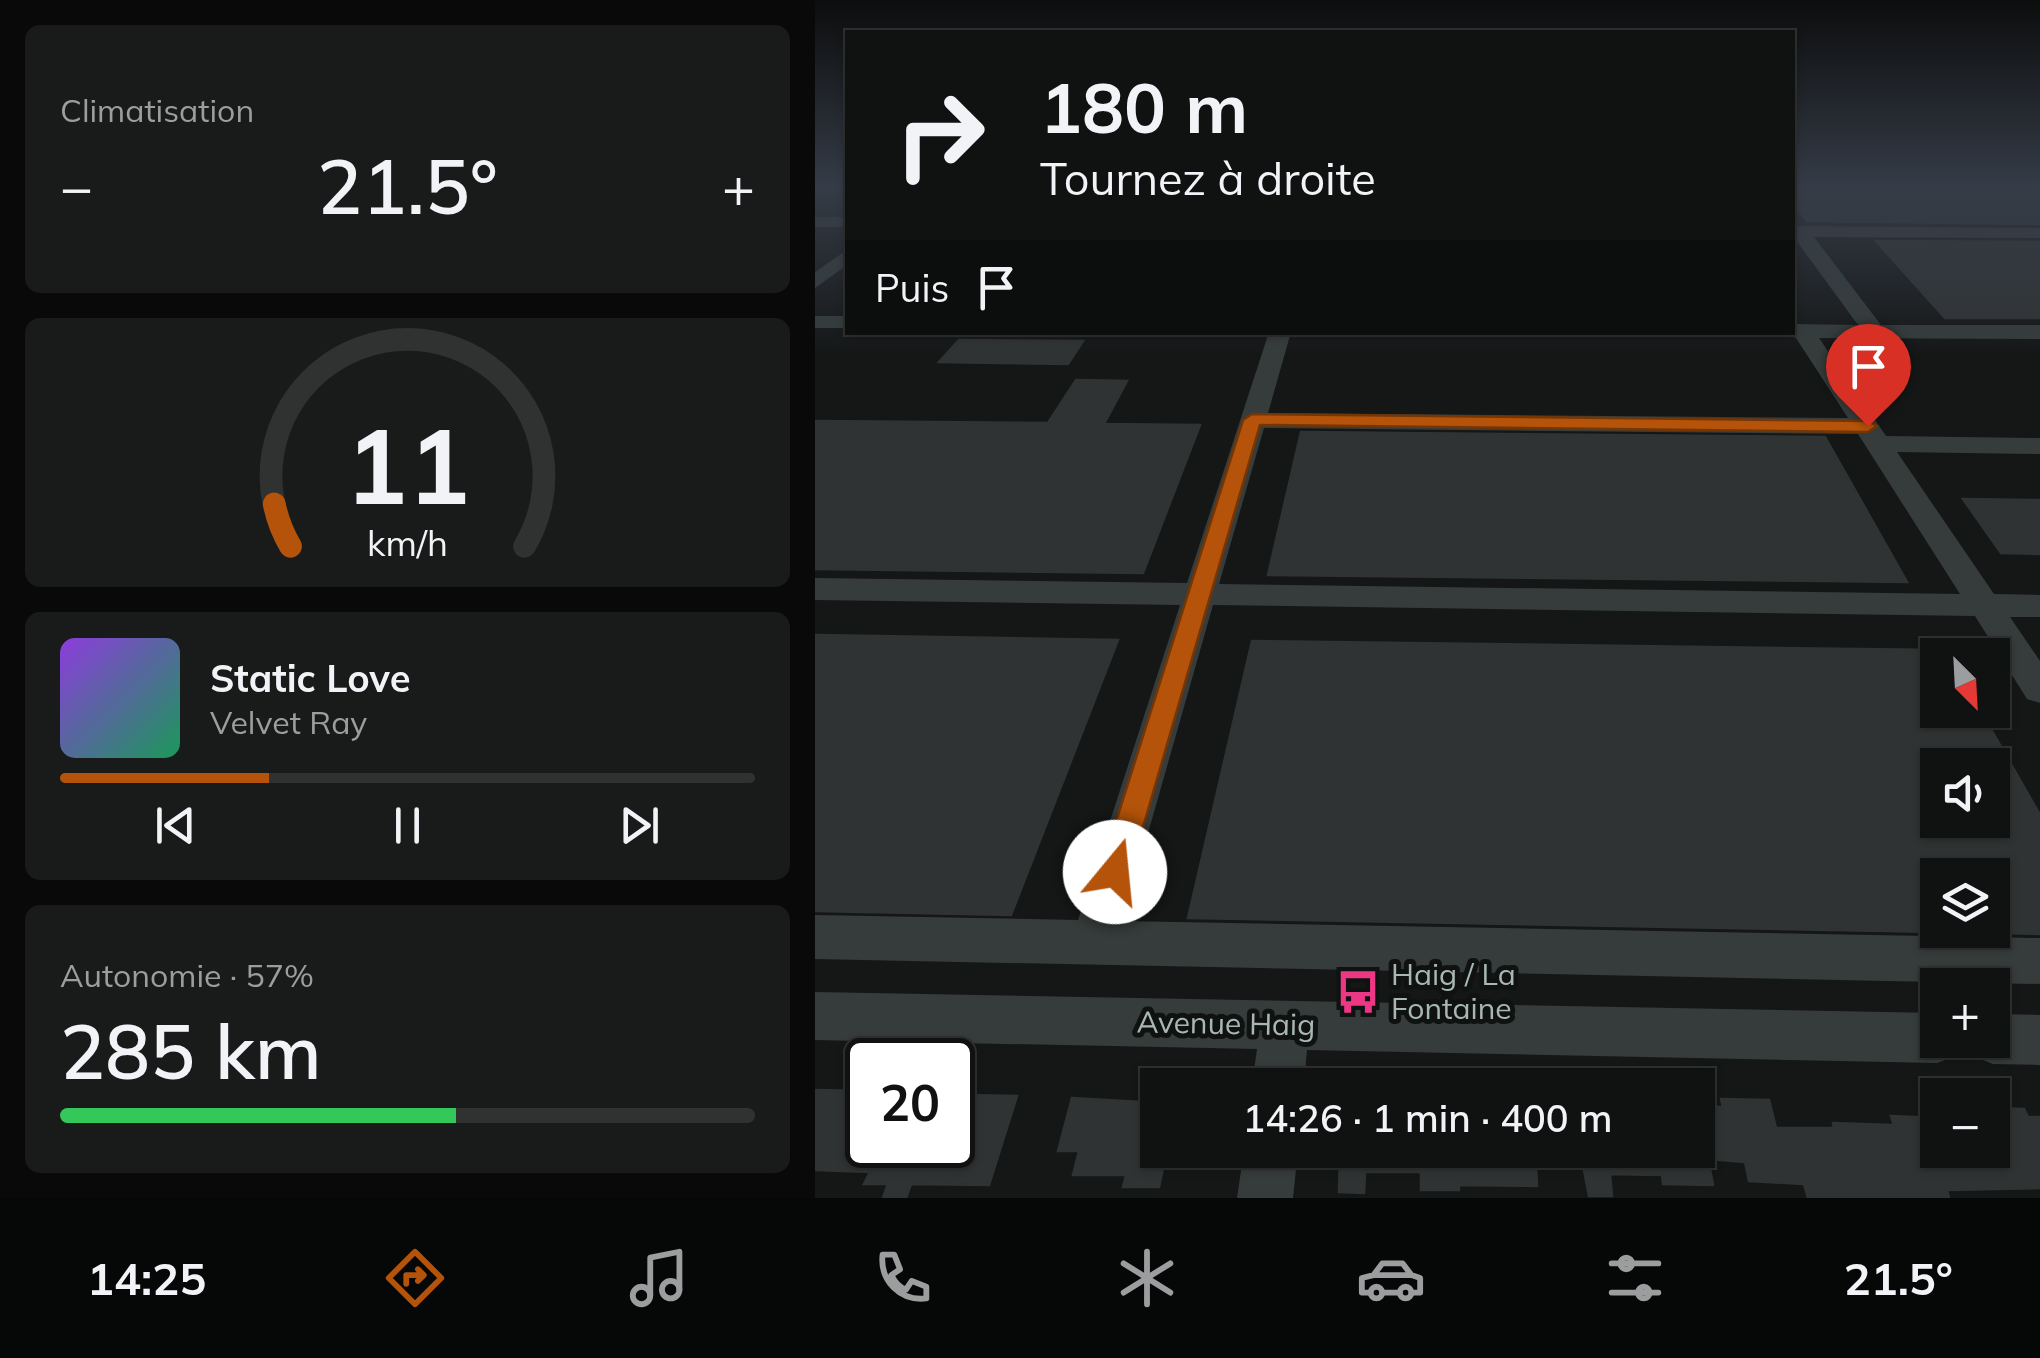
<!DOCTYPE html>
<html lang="fr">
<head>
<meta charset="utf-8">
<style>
  body { margin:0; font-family:Mulish,sans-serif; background:#191a1a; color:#f1f3f6; height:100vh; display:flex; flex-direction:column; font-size:38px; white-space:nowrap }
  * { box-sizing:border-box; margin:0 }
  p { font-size:32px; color:#9c9d9f }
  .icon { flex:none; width:55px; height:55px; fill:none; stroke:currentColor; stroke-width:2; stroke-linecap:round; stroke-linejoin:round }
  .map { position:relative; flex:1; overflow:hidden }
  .sheet { display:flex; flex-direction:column; gap:25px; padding:25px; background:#090909; width:815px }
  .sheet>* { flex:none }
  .banner { position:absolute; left:30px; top:30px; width:950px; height:305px; border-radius:0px; box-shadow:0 2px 8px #0004,0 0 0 2px #303131; background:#101111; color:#f1f3f6; overflow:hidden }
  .needle { width:65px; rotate:156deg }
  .buttons { position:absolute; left:1105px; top:638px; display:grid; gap:20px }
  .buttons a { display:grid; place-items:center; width:90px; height:90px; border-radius:0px; background:#101111; box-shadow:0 2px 8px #0004,0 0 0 2px #303131; font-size:50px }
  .speed { position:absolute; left:30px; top:1038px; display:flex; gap:20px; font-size:50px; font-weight:700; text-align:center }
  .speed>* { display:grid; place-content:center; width:130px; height:130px; border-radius:50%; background:#101111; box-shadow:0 2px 8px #0004,0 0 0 2px #303131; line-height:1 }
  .speed .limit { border:5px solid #111; border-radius:15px; background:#fff; color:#111 }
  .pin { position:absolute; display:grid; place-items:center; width:85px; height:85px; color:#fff; margin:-102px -42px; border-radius:50% 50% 50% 0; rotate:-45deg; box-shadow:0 0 10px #0007 }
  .pin .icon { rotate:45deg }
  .me { position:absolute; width:110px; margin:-55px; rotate:17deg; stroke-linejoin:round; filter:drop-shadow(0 0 8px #0008) }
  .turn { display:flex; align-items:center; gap:35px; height:210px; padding:0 30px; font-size:45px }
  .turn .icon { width:130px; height:130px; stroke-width:2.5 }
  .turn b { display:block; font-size:70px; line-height:85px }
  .then { display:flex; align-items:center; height:95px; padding:0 30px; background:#0003; gap:20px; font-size:38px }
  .big { font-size:75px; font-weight:600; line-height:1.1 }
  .sheet .tile { flex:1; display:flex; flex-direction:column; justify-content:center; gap:15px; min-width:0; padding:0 35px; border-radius:15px; background:#191a1a }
  .sheet .dial { align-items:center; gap:0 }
  .dial svg { height:260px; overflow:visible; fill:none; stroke:#303131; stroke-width:7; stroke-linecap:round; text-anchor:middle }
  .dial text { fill:#f1f3f6; stroke:none }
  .song { display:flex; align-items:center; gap:30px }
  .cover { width:120px; height:120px; border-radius:15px; background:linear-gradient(135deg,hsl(270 70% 55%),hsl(150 70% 35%)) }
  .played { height:10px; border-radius:5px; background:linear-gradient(90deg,#b45309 30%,#303131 30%) }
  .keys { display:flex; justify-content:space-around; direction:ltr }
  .heat { display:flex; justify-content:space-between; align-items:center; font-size:55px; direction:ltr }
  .charge { height:15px; border-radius:8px; background:linear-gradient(90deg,#34c759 57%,#303131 0) }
  .trip { position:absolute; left:325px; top:1068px; width:575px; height:100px; border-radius:0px; background:#101111; box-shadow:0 2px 8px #0004,0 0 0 2px #303131; font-weight:600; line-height:100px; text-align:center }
  .dock { display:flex; height:160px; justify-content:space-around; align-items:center; background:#060707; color:#9c9d9f }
  .dock .icon { width:70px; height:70px }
  .dock .selected { color:#b45309 }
  .dock b { font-size:45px; color:#f1f3f6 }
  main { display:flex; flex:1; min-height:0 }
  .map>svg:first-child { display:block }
</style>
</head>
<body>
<main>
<section class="sheet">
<div class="tile"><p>Climatisation</p>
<div class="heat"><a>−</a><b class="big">21.5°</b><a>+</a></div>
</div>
<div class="tile dial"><svg viewBox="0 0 100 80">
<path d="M14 69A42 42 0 1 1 86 69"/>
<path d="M14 69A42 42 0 0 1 9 56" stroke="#b45309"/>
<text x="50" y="56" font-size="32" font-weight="700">11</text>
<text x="50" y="72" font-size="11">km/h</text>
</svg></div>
<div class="tile">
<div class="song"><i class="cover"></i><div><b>Static Love</b><p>Velvet Ray</p></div></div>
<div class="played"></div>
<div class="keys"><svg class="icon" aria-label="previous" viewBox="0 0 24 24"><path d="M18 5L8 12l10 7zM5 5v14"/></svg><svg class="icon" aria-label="pause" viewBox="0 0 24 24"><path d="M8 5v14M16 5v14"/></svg><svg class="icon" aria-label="next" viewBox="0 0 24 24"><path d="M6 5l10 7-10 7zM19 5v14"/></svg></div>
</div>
<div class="tile"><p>Autonomie · 57%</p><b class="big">285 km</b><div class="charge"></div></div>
</section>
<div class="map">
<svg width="1225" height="1198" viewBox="0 0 1225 1198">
  <rect width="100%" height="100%" fill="#151717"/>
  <g fill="#303333" stroke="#2f3333" stroke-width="2.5" fill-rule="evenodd">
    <polygon points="978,187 1225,187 1225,224 992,221 978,202"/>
    <polygon points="1061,241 1225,242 1225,318 1130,318"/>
    <polygon points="144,340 268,341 253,364 124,362"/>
    <polygon points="261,380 312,381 289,424 385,425 328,573 0,569 0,421 233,423"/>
    <polygon points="486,432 1010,437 1092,582 453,575"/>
    <polygon points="1148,499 1225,500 1225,554 1186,553"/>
    <polygon points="0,635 303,640 196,915 0,911"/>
    <path d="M437,641L1122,650V710H1165L1225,815V934L1178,933V875H1122V932L373,918ZM1122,765H1178V820H1122Z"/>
    <polygon points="0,1090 52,1091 52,1145 138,1145 138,1123 147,1095 202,1096 174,1185 96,1184 91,1198 68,1198 73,1184 49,1184 55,1172 0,1170"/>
    <polygon points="257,1098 342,1103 342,1150 352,1150 344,1187 308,1187 311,1175 258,1175 264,1151 243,1151"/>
    <polygon points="906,1099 954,1100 961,1128 1019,1128 1018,1123 1079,1125 1076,1116 1122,1118 1122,1150 1178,1150 1178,1108 1209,1109 1213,1117 1225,1117 1225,1188 1132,1190 1134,1198 993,1198 989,1184 934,1181 930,1162 893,1159 898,1185 848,1184 847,1175 795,1174 797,1196 774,1196 765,1150 882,1150 882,1106 908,1107"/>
    <polygon points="525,1150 720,1150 722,1186 644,1185 644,1190 606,1190 606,1172 550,1172 549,1193 524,1192"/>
  </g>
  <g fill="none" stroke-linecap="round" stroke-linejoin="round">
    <g fill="#363c3b" fill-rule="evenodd">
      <rect x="0" y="217" width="32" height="10"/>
      <path d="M978,226L1225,228V238L999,237L1066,325H1225V339L1004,338L1071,436L1225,438V454L1082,452L1179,594L1225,595V617H1195L1225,661V703L1212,699L1160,616L398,605L308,921L1225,938V984L0,959V915L263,920L365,605L0,600V578L372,583L454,332H476L453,413L1033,418L981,338L968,332H978V324L1043,325L978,236ZM449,428L1043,434L1145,594L404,584Z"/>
      <polygon points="32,250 32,265 0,288 0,272"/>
      <rect x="0" y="316" width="32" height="12"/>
      <polygon points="0,992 1122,1013 1122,1040 1146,1040 1140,1056 1122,1063 492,1050 489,1085 437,1085 442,1049 0,1040"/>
      <polygon points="1178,1014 1225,1015 1225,1065 1178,1064 1160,1057 1153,1040 1178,1040"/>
      <polygon points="429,1150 483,1150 478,1198 422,1198"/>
    </g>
  </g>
  <linearGradient id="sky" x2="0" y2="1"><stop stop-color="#0c0d0d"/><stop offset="0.53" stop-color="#353c47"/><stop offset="1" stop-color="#353c47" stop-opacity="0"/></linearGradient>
  <rect width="1225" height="355" fill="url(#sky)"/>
  <polygon fill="#b45309" stroke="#753606" stroke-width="2.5" points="437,414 1053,421 1062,426 1053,432 445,425 315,872 310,882 300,886 289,882 285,872 428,420"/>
  <defs>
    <g id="bus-bare" transform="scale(3.45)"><path d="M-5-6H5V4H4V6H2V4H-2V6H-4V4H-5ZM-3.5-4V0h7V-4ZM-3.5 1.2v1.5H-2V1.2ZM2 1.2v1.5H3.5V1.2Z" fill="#ee3784" stroke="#101212" stroke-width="2.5" paint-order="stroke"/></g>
  </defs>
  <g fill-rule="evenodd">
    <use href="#bus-bare" x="543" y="992"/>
  </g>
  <g text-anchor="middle" stroke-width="10" stroke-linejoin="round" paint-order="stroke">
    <g font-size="30" fill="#a8b7b1" stroke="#101212" text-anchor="start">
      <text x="576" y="985">Haig / La<tspan x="576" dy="34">Fontaine</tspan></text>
    </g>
    <g font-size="30" fill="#a8b7b1" stroke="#101212">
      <text transform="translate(411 1024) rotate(1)" y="10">Avenue Haig</text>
    </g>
  </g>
</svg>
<div class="buttons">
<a><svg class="needle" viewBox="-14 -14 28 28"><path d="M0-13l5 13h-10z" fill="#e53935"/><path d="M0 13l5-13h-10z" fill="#9c9d9f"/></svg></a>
<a><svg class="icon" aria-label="sound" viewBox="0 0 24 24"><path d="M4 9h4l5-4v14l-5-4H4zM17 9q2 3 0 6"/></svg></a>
<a><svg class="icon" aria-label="layers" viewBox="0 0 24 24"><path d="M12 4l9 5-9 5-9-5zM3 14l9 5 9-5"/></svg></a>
<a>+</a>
<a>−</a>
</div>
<div class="speed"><div class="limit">20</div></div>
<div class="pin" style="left:1053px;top:426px;background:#d93025"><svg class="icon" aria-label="arrive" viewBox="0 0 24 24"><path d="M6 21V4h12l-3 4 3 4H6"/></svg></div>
<svg class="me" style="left:300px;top:872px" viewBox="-20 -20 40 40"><circle r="19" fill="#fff"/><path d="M0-13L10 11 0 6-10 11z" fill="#b45309"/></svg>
<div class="trip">14:26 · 1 min · 400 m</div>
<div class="banner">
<div class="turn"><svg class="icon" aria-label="right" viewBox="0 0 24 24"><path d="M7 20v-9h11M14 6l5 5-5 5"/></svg><div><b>180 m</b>Tournez à droite</div></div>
<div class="then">Puis<svg class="icon" aria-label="arrive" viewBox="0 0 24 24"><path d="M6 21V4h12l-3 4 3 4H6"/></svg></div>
</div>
</div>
</main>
<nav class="dock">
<b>14:25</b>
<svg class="icon selected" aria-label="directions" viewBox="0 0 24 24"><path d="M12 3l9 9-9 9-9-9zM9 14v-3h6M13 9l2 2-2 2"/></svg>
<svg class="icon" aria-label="music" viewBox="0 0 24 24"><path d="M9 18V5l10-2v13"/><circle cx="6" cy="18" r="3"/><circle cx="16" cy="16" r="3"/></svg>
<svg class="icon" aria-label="phone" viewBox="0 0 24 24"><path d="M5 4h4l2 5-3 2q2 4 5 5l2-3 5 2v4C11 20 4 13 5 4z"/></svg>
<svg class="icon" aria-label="climate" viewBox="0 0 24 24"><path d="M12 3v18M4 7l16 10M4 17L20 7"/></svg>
<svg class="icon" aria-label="car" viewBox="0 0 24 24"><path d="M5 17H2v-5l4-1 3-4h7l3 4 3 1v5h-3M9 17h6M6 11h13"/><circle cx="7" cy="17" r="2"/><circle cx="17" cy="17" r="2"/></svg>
<svg class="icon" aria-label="filters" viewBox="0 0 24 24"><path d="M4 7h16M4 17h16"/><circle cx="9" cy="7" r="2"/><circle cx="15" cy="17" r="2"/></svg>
<b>21.5°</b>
</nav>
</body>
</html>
